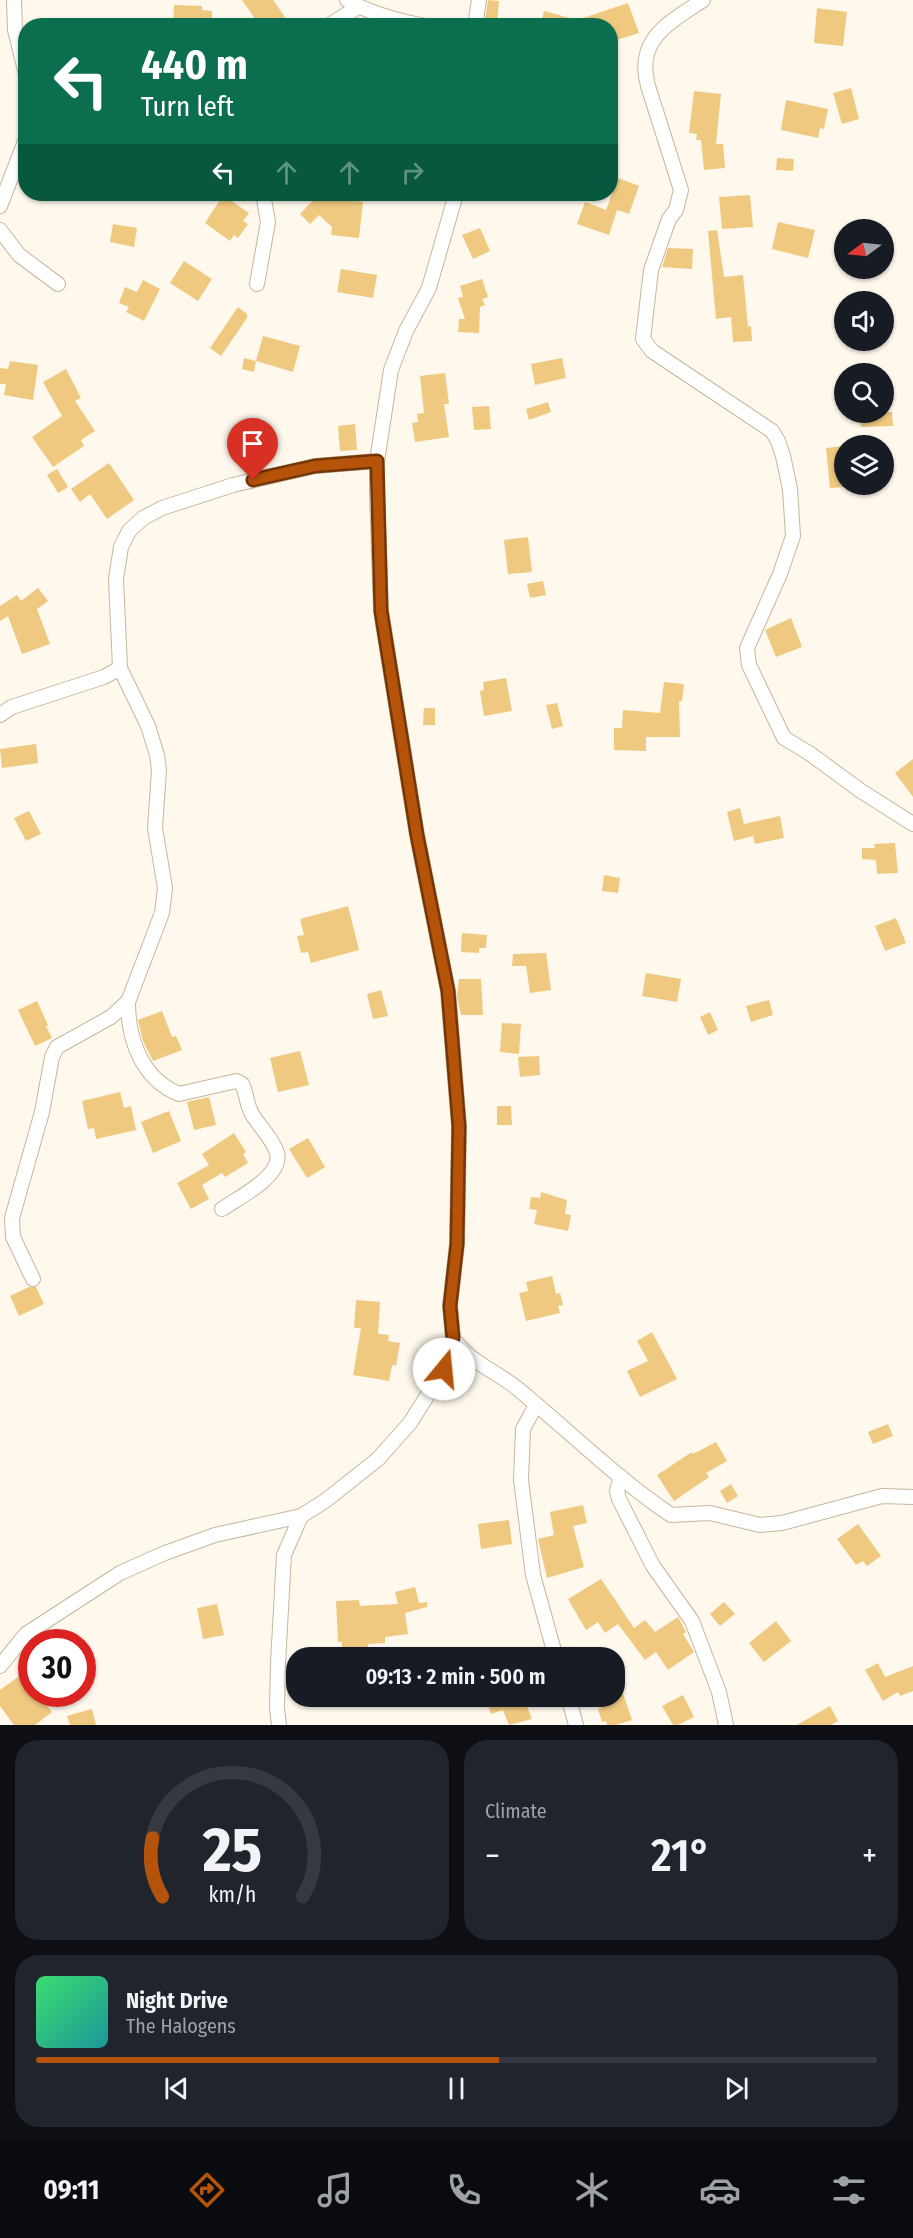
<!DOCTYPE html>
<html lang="en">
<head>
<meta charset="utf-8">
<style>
  body { margin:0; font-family:"Fira Sans Condensed",sans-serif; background:#20242c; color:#f1f3f6; height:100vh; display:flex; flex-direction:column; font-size:22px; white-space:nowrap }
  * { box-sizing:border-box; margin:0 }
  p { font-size:20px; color:#9ea1a6 }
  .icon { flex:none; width:33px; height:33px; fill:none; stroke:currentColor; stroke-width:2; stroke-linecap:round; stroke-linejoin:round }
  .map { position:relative; height:1725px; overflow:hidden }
  .sheet { display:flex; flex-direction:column; gap:15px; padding:15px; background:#0d0f14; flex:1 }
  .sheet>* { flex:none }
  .top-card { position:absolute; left:18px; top:18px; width:600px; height:183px; border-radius:24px; box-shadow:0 2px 4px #0004; background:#0b6e4f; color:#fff; overflow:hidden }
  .needle { width:39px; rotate:255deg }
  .tools { position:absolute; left:834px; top:219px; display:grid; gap:12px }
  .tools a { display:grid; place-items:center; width:60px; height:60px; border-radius:50%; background:#171b24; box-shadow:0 2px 4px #0004; font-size:30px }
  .speed { position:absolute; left:18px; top:1629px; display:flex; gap:12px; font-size:30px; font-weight:700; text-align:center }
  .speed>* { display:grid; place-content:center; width:78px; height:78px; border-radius:50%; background:#171b24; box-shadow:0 2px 4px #0004; line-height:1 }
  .speed .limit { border:9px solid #d22; background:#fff; color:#111 }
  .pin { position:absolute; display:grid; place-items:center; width:51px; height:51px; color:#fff; margin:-62px -26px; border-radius:50% 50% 50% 0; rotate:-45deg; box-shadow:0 0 6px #0007 }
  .pin .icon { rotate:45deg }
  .me { position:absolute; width:66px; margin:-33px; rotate:17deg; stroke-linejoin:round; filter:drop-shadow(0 0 4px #0008) }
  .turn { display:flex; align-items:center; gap:21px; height:126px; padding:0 24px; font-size:27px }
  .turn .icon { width:78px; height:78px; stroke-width:2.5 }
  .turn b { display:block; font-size:42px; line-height:51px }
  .lanes { display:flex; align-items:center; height:57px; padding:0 24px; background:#0003; justify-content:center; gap:30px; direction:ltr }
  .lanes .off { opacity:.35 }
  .big { font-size:45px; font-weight:600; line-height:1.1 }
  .sheet .widget { flex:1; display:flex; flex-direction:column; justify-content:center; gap:9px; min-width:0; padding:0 21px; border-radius:24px; background:#20242c }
  .sheet .dial { align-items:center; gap:0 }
  .dial svg { height:156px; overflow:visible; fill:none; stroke:#363941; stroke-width:7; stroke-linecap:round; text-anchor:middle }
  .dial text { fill:#f1f3f6; stroke:none }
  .song { display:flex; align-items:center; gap:18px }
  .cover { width:72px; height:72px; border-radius:9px; background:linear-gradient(135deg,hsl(140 70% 55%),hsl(180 70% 35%)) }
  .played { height:6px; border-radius:3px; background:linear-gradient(90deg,#b45309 55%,#363941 55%) }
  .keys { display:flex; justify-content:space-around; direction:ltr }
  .heat { display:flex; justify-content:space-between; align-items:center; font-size:33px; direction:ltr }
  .sheet .tiles { flex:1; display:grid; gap:15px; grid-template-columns:1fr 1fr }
  .widget:last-child { grid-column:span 2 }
  .trip { position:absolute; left:286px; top:1647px; width:339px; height:60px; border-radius:24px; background:#171b24; box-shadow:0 2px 4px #0004; font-weight:600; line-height:60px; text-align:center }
  .menu { display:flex; height:96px; justify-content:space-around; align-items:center; background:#090b0e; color:#9ea1a6 }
  .menu .icon { width:42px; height:42px }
  .menu .active { color:#b45309 }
  .menu b { font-size:27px; color:#f1f3f6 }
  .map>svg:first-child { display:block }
</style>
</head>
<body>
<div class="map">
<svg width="913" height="1725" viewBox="0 0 913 1725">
  <rect width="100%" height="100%" fill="#fef8ed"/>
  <g fill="#f0c981">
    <polygon points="242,0 273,0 285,17 273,26 260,26"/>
    <polygon points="488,0 499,1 497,23 485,21"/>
    <polygon points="628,3 639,33 610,42 610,26 540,26 544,11 577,20"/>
    <polygon points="174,5 202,6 202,10 212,11 212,26 173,26"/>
    <polygon points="817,8 847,12 843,46 814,43"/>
    <polygon points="851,88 859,119 842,124 833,93"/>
    <polygon points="694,91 721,94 716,144 723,144 725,168 704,170 701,140 696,140 697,134 689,133"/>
    <polygon points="786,100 828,109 824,129 820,128 818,138 781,130"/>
    <polygon points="777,158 794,159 793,171 776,170"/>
    <polygon points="618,178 639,186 629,214 617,210 609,235 577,224 585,202 606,210"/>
    <polygon points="319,194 328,194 333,198 363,202 359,238 331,235 332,227 319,215 310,224 300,214"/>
    <polygon points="223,195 249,213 243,221 248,224 238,238 234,235 230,241 205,223"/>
    <polygon points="750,195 753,227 722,229 719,197"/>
    <polygon points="778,222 815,230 808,258 772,249"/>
    <polygon points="113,224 137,228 134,247 110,242"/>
    <polygon points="480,228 490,251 473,259 462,235"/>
    <polygon points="717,230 724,277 743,275 748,327 751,326 752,341 733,342 731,317 716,319 708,231"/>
    <polygon points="668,248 693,249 692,269 662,267"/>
    <polygon points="184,261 212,279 198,301 170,283"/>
    <polygon points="341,269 377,275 373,298 337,292"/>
    <polygon points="482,279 488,297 482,299 485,305 480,307 479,333 458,332 459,319 465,319 458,298 463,297 460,286"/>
    <polygon points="143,280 160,289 144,321 126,312 129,307 119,303 125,287 137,292"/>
    <polygon points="238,307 247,314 247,318 221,356 210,348"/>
    <polygon points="263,336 300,346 293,372 256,361 254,372 242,369 244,358 256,361"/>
    <polygon points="562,358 566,378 535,385 531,364"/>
    <polygon points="10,361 38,365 33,400 4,395 6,384 0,384 0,368 8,369"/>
    <polygon points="66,369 81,398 75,401 95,431 81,440 84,446 53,467 32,437 62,416 43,382"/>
    <polygon points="445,373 449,404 444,404 449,437 415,442 412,423 418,422 417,414 424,413 420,376"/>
    <polygon points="548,402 551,412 529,420 526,409"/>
    <polygon points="489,406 491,429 474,430 472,407"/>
    <polygon points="860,412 892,412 893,426 861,427"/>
    <polygon points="355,424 357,450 340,451 338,426"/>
    <polygon points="844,446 844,487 830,488 826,448"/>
    <polygon points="109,463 134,500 107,519 90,494 80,502 71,489"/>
    <polygon points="57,469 68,487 58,493 47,475"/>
    <polygon points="528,537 532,572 508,574 504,540"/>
    <polygon points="543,581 546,595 530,598 527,584"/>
    <polygon points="38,588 48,601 37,609 50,644 22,654 8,616 0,621 0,606 17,595 21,601"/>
    <polygon points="791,618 802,647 776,657 765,630"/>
    <polygon points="506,678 512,711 484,716 480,691 484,690 483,682"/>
    <polygon points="664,682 684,684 682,701 679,701 680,737 646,737 646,751 614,750 614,728 622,728 623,710 660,713"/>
    <polygon points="557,703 563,726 552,729 546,705"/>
    <polygon points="424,708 435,708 435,725 423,725"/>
    <polygon points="36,744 38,763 2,768 0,749"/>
    <polygon points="913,759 913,797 895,773"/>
    <polygon points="740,808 744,824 780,816 784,838 755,844 753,836 734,841 727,812"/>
    <polygon points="29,811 41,834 26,841 14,818"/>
    <polygon points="895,843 898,873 877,874 876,860 862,859 862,848 875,848 874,844"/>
    <polygon points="604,875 620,878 618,893 602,891"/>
    <polygon points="348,906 359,950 311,963 308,952 301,953 297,936 304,935 300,919"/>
    <polygon points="896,918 906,943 885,951 875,926"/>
    <polygon points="462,933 487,935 486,948 479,948 479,953 461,952"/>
    <polygon points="546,953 551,990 530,993 526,966 512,966 513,954"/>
    <polygon points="646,973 681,979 677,1002 642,996"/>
    <polygon points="459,979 481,979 483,1015 461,1015 457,996"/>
    <polygon points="381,990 388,1016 373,1019 367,994"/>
    <polygon points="769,1000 773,1015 751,1022 746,1006"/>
    <polygon points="37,1001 48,1025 46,1026 52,1038 35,1046 18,1010"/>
    <polygon points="162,1011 172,1037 176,1036 182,1050 153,1061 143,1041 138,1020"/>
    <polygon points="710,1012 718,1030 708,1035 700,1017"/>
    <polygon points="502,1023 521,1024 519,1054 500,1052"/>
    <polygon points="300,1051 309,1085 278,1092 270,1058"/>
    <polygon points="539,1056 540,1075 520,1077 518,1057"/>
    <polygon points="120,1092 124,1108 131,1106 136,1130 96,1139 94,1128 88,1129 82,1101"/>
    <polygon points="209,1097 216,1125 194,1130 187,1102"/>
    <polygon points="497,1106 511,1106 512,1125 497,1125"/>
    <polygon points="169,1111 181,1141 153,1153 141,1122"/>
    <polygon points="234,1133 246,1152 243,1154 248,1163 225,1177 222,1173 202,1185 209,1199 191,1209 177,1183 209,1165 202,1154"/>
    <polygon points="308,1138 325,1167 307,1178 289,1149"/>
    <polygon points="541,1192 567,1200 565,1214 571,1215 568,1231 534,1224 537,1210 529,1209 531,1197 540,1198"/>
    <polygon points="552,1276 556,1294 560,1293 563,1305 558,1306 560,1313 526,1321 519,1293 528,1291 526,1282"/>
    <polygon points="29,1287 36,1287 44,1304 19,1316 10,1296"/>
    <polygon points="356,1300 380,1302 378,1334 389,1335 388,1341 400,1343 396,1366 392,1365 389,1381 353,1375 361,1328 354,1328"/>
    <polygon points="652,1332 677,1379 640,1397 627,1371 648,1361 637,1341"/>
    <polygon points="888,1424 893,1436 873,1444 868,1432"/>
    <polygon points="716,1442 727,1461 706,1473 709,1477 674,1501 657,1475 692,1452 693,1454"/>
    <polygon points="731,1484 738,1496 727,1503 720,1491"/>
    <polygon points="583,1505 587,1523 573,1526 584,1567 547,1578 538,1539 554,1535 550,1512"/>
    <polygon points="509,1520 512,1544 481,1549 478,1524"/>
    <polygon points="858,1524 881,1556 867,1566 863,1561 856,1565 837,1539"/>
    <polygon points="601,1579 634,1628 645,1620 655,1632 678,1617 686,1632 683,1634 694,1652 668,1670 656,1652 645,1660 618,1624 605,1633 598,1622 586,1630 568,1599"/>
    <polygon points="415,1587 419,1603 427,1602 427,1607 405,1613 408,1634 385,1637 385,1643 368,1644 368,1658 342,1658 342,1642 338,1642 336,1601 359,1600 360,1606 398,1604 395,1592"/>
    <polygon points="724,1602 735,1614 720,1626 710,1614"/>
    <polygon points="217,1604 224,1635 203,1639 197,1608"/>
    <polygon points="776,1621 791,1641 764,1662 749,1643"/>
    <polygon points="878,1663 885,1677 913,1666 913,1691 900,1696 898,1692 883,1701 865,1670"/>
    <polygon points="32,1667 32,1694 38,1694 52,1712 35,1725 14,1725 0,1706 0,1690"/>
    <polygon points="623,1693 632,1720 616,1725 607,1725 606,1721 602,1722 598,1709 601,1708 599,1701"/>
    <polygon points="683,1695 694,1717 678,1725 673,1725 662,1706"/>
    <polygon points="497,1696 548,1696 548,1698 527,1706 532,1719 509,1725 503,1710 491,1714 486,1700"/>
    <polygon points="830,1706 838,1721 831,1725 797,1725"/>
    <polygon points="92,1709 96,1725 70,1725 67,1716"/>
  </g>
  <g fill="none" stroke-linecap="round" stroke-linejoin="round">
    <g stroke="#c5b79d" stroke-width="16">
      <g id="minor">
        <polyline points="14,0 15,30 26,74"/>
        <path d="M347,0C371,14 398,21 425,26"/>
        <path d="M703,0C669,23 635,39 648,86L681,190L676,210L669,219L651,270L643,339L652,351L772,431L778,441L783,456L790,489L793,536L780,574L747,648L749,665L784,738L809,753L861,791L913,824"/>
        <polyline points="328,26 358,7"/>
        <polyline points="475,26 479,0"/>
        <polyline points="0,206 26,139"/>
        <polyline points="0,230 19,255 58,284"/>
        <polyline points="257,284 268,222 263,194"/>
        <polyline points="0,715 12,707 104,677 120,668"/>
        <path d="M222,1209C238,1198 283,1176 277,1153C273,1139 259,1126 252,1114C246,1104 247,1093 242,1084L236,1081L179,1094C142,1079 128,1040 128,1002L162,913L165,888L155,828L159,770L157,755L148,726L120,668L116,579L121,547L129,531L143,518L162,508L233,485L315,466L377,461"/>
        <polyline points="33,1279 13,1237 12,1218 42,1112 52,1057 57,1047 111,1017 128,1001"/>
        <path d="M453,1338C471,1364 495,1370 518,1389C569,1431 616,1478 671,1515L710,1513L760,1525L782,1523L882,1496L913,1497"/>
        <polyline points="536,1405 523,1429 521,1480 533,1575 556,1658"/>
        <polyline points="621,1477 617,1491 619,1499 653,1566 692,1621 719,1692 726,1725"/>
        <polyline points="0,1666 26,1634 120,1573 165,1553 215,1535 301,1516 325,1501 378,1459 410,1423 444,1369 453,1338 450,1306 457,1244 459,1126 448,991 417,835 381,611 377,494 377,461 391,370 406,331 429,288 456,194"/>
        <polyline points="568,1696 576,1725"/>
        <polyline points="279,1725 277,1708 278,1663 284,1555 301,1516"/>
      </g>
    </g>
    <use href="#minor" stroke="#fff" stroke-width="14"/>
  </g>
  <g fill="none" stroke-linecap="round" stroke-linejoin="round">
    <g stroke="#753606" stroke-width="15">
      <polyline id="route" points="253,480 315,466 377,461 381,611 417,835 448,991 459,1126 457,1244 450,1306 453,1338 444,1369"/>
    </g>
    <use href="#route" stroke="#b45309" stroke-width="10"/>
  </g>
</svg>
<div class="tools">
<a><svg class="needle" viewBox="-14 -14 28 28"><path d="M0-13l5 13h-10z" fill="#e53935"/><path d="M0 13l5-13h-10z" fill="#9ea1a6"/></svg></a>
<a><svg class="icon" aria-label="sound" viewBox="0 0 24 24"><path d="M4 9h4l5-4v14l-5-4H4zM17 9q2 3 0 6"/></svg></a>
<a><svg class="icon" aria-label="search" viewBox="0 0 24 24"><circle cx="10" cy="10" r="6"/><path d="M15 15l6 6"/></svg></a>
<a><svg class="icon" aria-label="layers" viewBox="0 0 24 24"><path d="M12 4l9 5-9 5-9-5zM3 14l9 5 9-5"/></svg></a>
</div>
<div class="speed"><div class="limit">30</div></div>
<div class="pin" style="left:253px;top:480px;background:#d93025"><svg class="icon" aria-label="arrive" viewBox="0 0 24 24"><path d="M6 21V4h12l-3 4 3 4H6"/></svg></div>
<svg class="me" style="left:444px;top:1369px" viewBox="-20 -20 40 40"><circle r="19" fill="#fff"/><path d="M0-13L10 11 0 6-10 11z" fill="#b45309"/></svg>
<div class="trip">09:13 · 2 min · 500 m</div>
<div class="top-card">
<div class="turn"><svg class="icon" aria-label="left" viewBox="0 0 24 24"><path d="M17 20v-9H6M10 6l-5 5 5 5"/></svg><div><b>440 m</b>Turn left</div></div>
<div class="lanes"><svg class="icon" aria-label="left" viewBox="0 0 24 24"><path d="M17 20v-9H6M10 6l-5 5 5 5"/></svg><svg class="icon off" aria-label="ahead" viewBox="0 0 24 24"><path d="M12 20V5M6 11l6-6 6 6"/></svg><svg class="icon off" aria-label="ahead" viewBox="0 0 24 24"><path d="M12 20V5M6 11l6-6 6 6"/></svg><svg class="icon off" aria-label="right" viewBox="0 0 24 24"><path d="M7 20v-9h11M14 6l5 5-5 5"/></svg></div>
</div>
</div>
<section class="sheet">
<div class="tiles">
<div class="widget dial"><svg viewBox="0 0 100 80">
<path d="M14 69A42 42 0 1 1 86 69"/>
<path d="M14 69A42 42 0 0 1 9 39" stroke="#b45309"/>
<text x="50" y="56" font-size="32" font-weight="700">25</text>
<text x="50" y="72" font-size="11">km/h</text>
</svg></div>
<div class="widget"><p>Climate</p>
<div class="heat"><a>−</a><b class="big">21°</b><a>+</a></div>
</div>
<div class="widget">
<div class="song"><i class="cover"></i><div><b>Night Drive</b><p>The Halogens</p></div></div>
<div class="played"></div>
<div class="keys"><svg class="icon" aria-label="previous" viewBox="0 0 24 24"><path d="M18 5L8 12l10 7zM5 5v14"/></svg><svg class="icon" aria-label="pause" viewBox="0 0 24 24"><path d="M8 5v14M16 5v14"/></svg><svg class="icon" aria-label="next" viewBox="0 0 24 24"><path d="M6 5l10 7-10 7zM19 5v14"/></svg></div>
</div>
</div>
</section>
<nav class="menu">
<b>09:11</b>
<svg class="icon active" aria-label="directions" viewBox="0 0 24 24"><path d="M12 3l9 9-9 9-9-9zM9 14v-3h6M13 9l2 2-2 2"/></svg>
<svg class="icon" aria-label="music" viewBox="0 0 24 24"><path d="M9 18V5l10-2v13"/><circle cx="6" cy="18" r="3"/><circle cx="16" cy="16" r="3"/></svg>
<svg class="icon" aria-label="phone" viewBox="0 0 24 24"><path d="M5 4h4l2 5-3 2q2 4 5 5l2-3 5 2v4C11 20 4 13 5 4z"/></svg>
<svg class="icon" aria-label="climate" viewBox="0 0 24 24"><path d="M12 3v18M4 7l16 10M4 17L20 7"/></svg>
<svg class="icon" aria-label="car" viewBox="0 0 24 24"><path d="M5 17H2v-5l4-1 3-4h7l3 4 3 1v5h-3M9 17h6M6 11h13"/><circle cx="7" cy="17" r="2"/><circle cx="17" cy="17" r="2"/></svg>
<svg class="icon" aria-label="filters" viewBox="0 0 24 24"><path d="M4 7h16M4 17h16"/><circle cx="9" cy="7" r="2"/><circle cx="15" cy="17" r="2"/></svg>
</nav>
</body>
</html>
